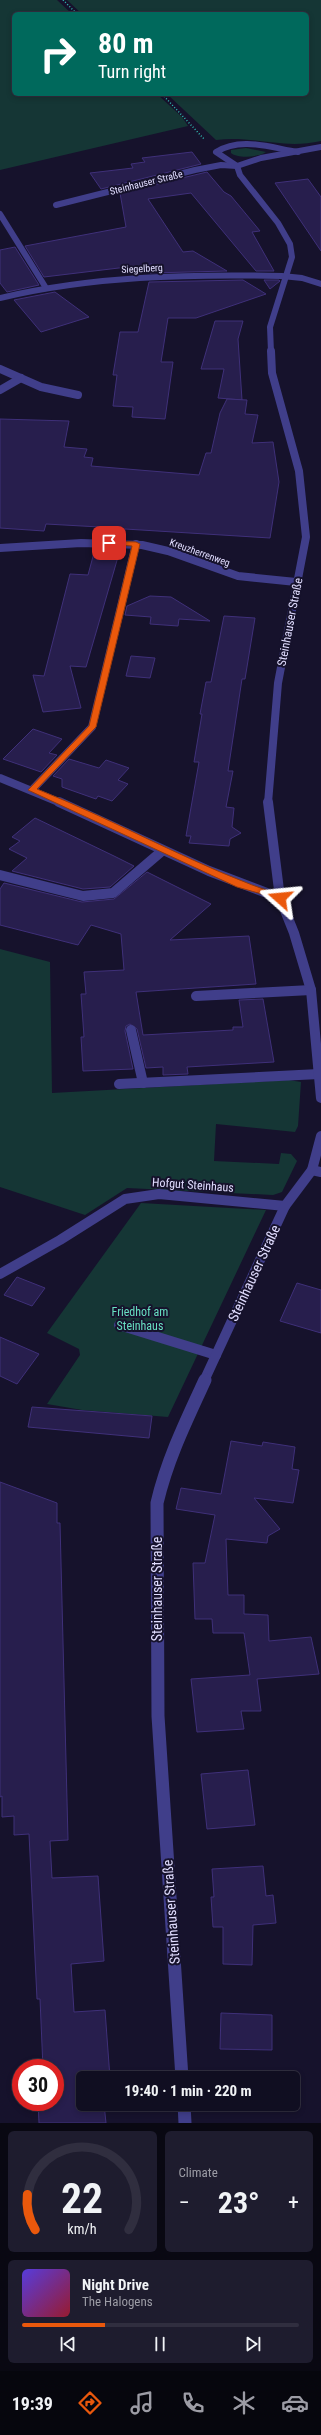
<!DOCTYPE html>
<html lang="en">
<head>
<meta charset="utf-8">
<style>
  body { margin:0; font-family:"Roboto Condensed",sans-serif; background:#1e1c2e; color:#f1f3f6; height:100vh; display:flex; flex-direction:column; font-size:15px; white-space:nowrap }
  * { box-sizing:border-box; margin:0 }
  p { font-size:13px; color:#9c9ca5 }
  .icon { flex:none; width:22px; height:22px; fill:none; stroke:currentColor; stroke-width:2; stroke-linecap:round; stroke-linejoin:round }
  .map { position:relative; height:2123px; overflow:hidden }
  .details { display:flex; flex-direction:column; gap:8px; padding:8px; background:#090812; flex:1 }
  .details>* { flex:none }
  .banner { position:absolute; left:12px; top:12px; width:297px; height:84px; border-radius:6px; box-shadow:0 2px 6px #0003,0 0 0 1px #302e3f; background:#00695c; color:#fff; overflow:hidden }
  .speed { position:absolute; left:12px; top:2059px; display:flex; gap:8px; font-size:20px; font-weight:700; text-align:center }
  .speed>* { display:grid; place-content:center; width:52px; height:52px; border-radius:50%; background:#100e21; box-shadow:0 2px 6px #0003,0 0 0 1px #302e3f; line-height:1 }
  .speed .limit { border:6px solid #d22; background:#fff; color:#111 }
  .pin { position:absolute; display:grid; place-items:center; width:34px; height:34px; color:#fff; margin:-17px; border-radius:8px; box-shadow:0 2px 6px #0006 }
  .me { position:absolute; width:44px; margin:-22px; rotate:288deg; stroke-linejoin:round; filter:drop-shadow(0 0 3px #0008) }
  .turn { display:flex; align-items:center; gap:14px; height:84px; padding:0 20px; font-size:18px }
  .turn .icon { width:52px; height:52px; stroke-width:2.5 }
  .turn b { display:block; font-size:28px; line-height:34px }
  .big { font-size:30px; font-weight:700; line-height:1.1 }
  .details .tile { flex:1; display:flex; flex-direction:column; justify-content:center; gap:6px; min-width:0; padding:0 14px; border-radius:6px; background:#1e1c2e }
  .details .dial { align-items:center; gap:0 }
  .dial svg { height:104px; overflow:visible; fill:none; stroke:#302e3f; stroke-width:7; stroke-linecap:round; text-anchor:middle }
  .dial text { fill:#f1f3f6; stroke:none }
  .song { display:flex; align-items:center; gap:12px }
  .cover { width:48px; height:48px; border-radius:6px; background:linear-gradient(135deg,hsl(250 70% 55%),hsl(350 70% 35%)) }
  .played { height:4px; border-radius:2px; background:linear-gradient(90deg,#ea580c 30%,#302e3f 30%) }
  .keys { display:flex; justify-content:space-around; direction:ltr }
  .heat { display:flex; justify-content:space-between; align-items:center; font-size:22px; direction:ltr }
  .details .tiles { flex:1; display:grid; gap:8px; grid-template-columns:1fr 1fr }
  .tile:last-child { grid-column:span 2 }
  .trip { position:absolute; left:76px; top:2071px; width:224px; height:40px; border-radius:6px; background:#100e21; box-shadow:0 2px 6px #0003,0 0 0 1px #302e3f; font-weight:700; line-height:40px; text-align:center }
  .tabs { display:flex; height:64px; justify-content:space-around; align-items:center; background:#06060d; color:#9c9ca5 }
  .tabs .icon { width:28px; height:28px }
  .tabs .selected { color:#ea580c }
  .tabs b { font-size:18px; color:#f1f3f6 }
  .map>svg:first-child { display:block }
</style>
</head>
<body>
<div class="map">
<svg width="321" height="2123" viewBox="0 0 321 2123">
  <rect width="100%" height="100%" fill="#16122c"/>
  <g fill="#153635">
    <polygon points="0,0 57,0 72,14 14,14 14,94 157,94 182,117 188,126 0,170"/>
    <path d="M67,0H321V141C282,150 254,135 216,140L167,94H307V14H82Z"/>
    <path d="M246,148L266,152C259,157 238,159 231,153V150Z"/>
    <polygon points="0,949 50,962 52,1093 289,1080 301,1082 298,1126 295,1132 216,1124 214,1161 279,1164 281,1153 291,1154 297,1161 282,1192 273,1195 127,1188 85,1215 0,1187"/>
    <polygon points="141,1203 266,1210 168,1417 82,1410 47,1404 80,1355 79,1349 47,1333"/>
  </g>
  <g fill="#271e4d" stroke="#3f3079">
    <polygon points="192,152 201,164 101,189 90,173 133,168 131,164 145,162 142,158"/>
    <polygon points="207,172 224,192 231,196 260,231 252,232 274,271 256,271 191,193 148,199 183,252 193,251 227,271 150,273 152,264 44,277 25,246 126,227 120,193"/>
    <polygon points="308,179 321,197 321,251 275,183"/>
    <polygon points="15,247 39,285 7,292 0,283 0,250"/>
    <polygon points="243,280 266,294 196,318 168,318 161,362 173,362 165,419 132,417 133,407 113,406 117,375 113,375 120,332 138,332 149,282"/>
    <polygon points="264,280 279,280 280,281 270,289"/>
    <polygon points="55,292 89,317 41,332 14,300"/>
    <polygon points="215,321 243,321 238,339 242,400 218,398 224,369 201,369"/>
    <polygon points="227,399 247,400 245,414 258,415 252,443 273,442 279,482 270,538 125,529 123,539 98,538 100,527 46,524 44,531 0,528 0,419 69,421 64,447 87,449 84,457 93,458 91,466 199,475 206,453 211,453 220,413"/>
    <polygon points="95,549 120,550 86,667 70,666 81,708 43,712 33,675 44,676 70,574 88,575"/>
    <polygon points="150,596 171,597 210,621 179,619 178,626 150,624 151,617 125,615 127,606"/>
    <polygon points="224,616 255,618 245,679 242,679 228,771 233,771 226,807 234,808 232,827 241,833 230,839 229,846 189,843 191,836 186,836 199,762 194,762 202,714 200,714 206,682 211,682"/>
    <polygon points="131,656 155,658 150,678 126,676"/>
    <polygon points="33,729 62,739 49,753 57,755 41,772 3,759"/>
    <polygon points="69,759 99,768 106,760 129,768 118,780 128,784 112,801 98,796 96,799 62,787 62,779 53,776"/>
    <polygon points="35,818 114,856 134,866 110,887 83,889 12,871 27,858 9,849 20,841 12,837"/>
    <polygon points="147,872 211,904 170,940 249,936 256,984 136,992 143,1035 233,1030 233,1027 243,1027 239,1000 263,999 274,1062 187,1067 188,1074 163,1075 163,1067 146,1068 137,1029 130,1024 126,1026 125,1031 133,1069 83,1071 81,1037 84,1037 81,994 86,994 84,972 124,970 121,934 91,925 78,945 0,925 0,889 4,883 82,902 114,899"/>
    <polygon points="17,1277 45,1288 32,1306 4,1295"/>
    <polygon points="297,1283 321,1290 321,1333 280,1321"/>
    <polygon points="0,1337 39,1354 17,1384 0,1376"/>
    <polygon points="32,1407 152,1416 149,1438 28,1427"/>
    <polygon points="231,1441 262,1446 263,1442 295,1447 292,1469 299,1470 293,1503 254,1498 280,1529 268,1536 267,1543 226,1539 228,1595 244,1595 244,1614 268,1615 269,1641 311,1637 319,1674 257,1679 261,1711 241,1711 244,1729 197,1732 191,1679 250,1675 244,1633 213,1633 212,1619 195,1619 193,1563 205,1563 215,1515 176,1509 181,1488 221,1494"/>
    <polygon points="0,1482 57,1503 57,1523 60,1523 68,1840 50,1841 52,1878 98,1876 104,1961 71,1964 74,2012 105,2010 110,2078 83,2078 83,2104 104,2104 106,2123 39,2123 38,2102 55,2102 55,2068 43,2068 40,1999 37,1999 29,1834 14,1835 14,1816 2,1817 2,1796 0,1797"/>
    <polygon points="248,1770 255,1825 207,1829 201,1774"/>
    <polygon points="263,1866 266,1896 273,1895 276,1923 253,1925 252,1965 223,1964 223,1927 213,1927 211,1897 214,1897 212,1869"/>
    <polygon points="221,2013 272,2015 272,2050 220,2049"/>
  </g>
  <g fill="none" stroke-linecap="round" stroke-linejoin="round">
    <g stroke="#33bdb5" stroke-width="1.5" stroke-dasharray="1 2" stroke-linecap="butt">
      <polyline points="63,0 77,14"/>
      <polyline points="162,94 205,140"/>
    </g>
    <polyline stroke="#403e8a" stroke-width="6" points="0,214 46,288"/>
    <polyline stroke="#403e8a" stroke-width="8" points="32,790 92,727 136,544"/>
    <g stroke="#403e8a" stroke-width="10">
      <polyline points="0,875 83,896 113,893 162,851"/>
      <polyline points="196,996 311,990"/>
      <polyline points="131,1030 143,1083"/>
      <polyline points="119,1084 319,1074"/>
      <polyline points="312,1170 321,1172"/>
      <polyline points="119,1325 216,1355"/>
    </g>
    <g stroke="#403e8a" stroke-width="6">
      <polyline points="56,205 195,170 221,165 237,166 261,158 321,147"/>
      <path d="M0,298C92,276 187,274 282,276L302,278L321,284"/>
      <path d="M271,352L270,327L292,257L290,244L278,223L240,175L237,166L216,152C241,136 271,148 298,152"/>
    </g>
    <g stroke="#403e8a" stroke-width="8">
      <polyline points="0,369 41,387 78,395"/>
      <polyline points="0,390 21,378"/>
      <polyline points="0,548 81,543 142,545 168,551 238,576 296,582"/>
      <polyline points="0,778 61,803"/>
      <polyline points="268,803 278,683 306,537 299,471 272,373 271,351"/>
    </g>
    <g stroke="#403e8a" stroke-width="10">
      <polyline points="59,802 209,871 280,898"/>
      <polyline points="268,802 280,898 294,933 311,990 321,1098"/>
      <polyline points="0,1274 60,1240 125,1199 159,1194 285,1206"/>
      <polyline points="204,1381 285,1206 312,1170 321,1136"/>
    </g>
    <g stroke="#403e8a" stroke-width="13">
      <path d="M182,2078L158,1716L157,1503C167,1460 186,1421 205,1380"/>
      <polyline points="184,2104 185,2123"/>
    </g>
  </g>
  <path fill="#ea580c" stroke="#983908" d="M109,541L136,542L140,544L96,727L37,789C120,822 198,868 283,896V900L237,887L28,790L89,726L132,546L106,544Z"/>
  <g text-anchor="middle" stroke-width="4" stroke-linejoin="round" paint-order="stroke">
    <g font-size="10" fill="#e1ddff" stroke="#16122c">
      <text transform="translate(146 182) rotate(-14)" y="4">Steinhauser Straße</text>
      <text transform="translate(142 268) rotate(-3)" y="4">Siegelberg</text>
      <text transform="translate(200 552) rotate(20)" y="4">Kreuzherrenweg</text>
    </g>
    <g font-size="12" fill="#e1ddff" stroke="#16122c">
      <text transform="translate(290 622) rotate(-79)" y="4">Steinhauser Straße</text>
      <text transform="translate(193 1185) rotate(4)" y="4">Hofgut Steinhaus</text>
    </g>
    <g font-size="12" fill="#68e0c2" stroke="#16122c">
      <text x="140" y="1316">Friedhof am<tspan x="140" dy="14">Steinhaus</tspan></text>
    </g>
    <g font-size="14" fill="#e1ddff" stroke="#16122c">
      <text transform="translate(254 1273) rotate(-65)" y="5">Steinhauser Straße</text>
      <text transform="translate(157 1589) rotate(-90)" y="5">Steinhauser Straße</text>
      <text transform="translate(171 1912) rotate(-94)" y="5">Steinhauser Straße</text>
    </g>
  </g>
</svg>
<div class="speed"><div class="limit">30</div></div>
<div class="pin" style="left:109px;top:543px;background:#d93025"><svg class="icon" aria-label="arrive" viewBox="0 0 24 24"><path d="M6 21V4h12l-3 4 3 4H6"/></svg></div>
<svg class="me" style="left:280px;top:898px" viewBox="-20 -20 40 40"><path d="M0-17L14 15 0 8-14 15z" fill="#ea580c" stroke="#fff" stroke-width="4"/></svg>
<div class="trip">19:40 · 1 min · 220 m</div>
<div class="banner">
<div class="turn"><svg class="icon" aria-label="right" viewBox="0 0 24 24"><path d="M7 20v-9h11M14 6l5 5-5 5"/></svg><div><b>80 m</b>Turn right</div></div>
</div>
</div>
<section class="details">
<div class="tiles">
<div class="tile dial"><svg viewBox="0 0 100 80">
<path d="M14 69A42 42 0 1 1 86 69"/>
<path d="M14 69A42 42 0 0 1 8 42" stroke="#ea580c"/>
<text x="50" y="56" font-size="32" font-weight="700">22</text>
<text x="50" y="72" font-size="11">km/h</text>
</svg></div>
<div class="tile"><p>Climate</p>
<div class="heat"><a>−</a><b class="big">23°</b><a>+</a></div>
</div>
<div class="tile">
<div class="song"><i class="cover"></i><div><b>Night Drive</b><p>The Halogens</p></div></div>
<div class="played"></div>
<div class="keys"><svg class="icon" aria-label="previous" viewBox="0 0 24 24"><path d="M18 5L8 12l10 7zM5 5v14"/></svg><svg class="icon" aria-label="pause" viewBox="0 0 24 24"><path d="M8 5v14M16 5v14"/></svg><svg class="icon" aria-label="next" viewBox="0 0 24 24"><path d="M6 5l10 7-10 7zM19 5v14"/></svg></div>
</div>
</div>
</section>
<nav class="tabs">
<b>19:39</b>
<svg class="icon selected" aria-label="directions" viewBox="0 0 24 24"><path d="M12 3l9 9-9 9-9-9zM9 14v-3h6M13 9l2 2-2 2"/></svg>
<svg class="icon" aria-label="music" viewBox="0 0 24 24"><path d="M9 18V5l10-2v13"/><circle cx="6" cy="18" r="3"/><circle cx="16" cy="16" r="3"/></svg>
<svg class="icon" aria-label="phone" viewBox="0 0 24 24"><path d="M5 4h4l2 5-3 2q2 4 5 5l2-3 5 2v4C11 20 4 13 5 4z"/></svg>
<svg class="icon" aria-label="climate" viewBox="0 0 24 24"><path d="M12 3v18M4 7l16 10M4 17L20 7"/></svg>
<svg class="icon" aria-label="car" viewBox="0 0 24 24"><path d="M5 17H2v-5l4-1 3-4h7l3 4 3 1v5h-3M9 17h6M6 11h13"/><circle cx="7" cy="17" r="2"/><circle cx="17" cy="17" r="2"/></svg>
</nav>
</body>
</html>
